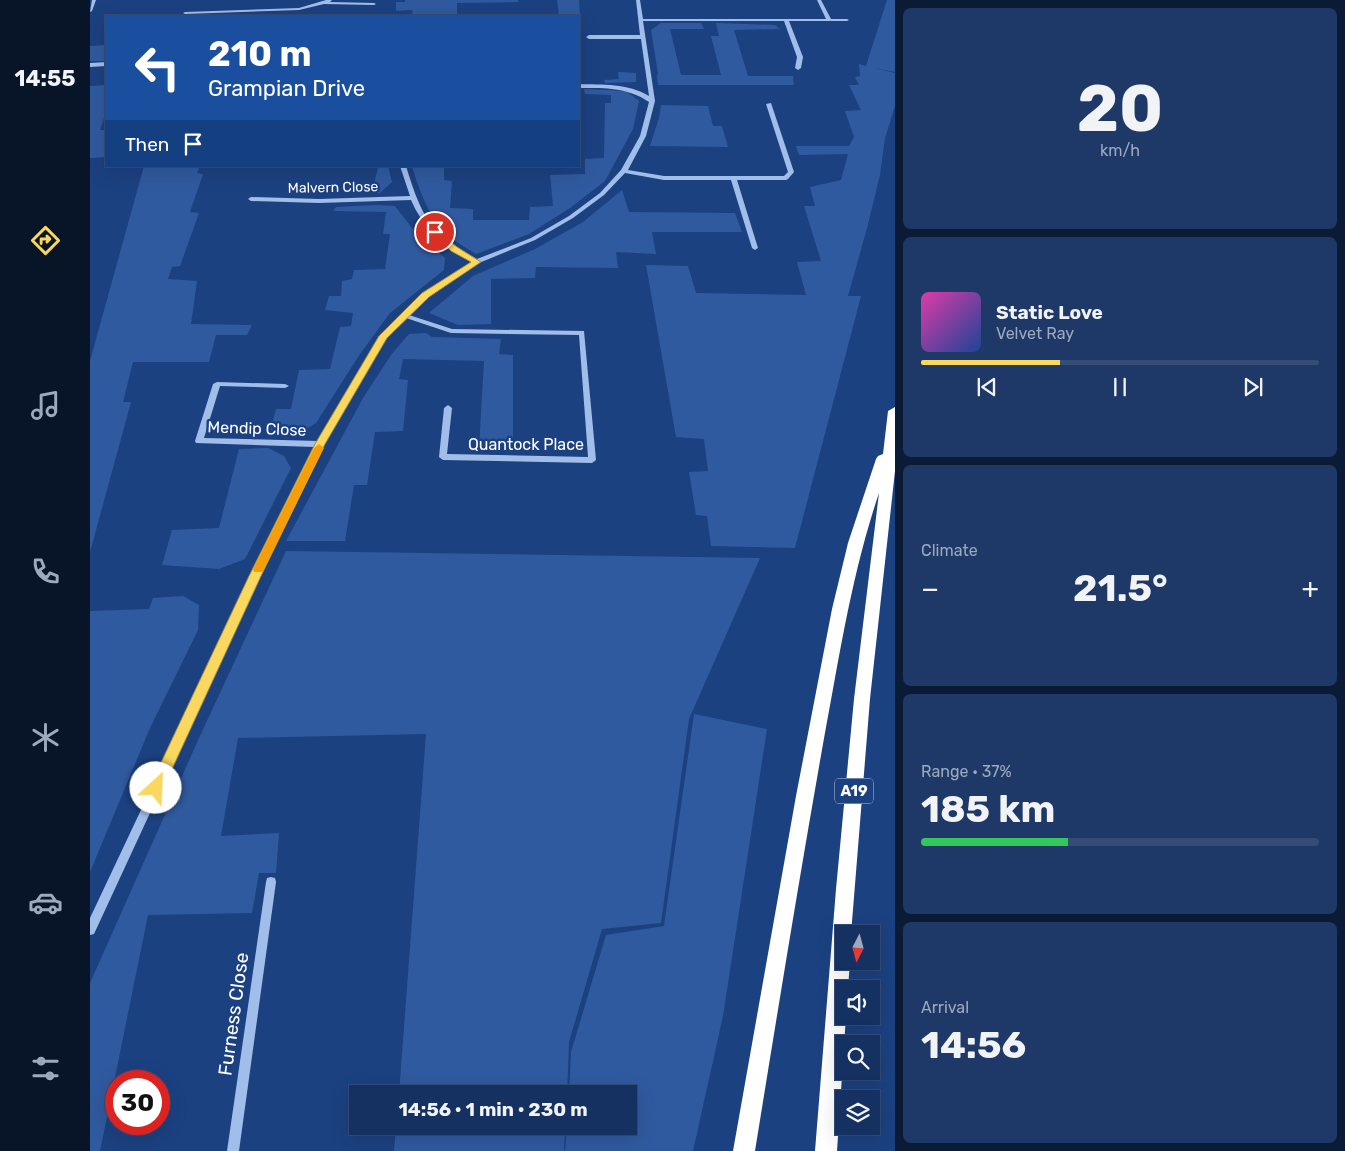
<!DOCTYPE html>
<html lang="en">
<head>
<meta charset="utf-8">
<style>
  body { margin:0; font-family:Rubik,sans-serif; background:#1e3967; color:#f1f3f6; height:100vh; display:flex; flex-direction:column; font-size:19px; white-space:nowrap }
  * { box-sizing:border-box; margin:0 }
  p { font-size:16px; color:#9da9bd }
  .icon { flex:none; width:28px; height:28px; fill:none; stroke:currentColor; stroke-width:2; stroke-linecap:round; stroke-linejoin:round }
  .map { position:relative; flex:1; overflow:hidden }
  .sheet { display:flex; flex-direction:column; gap:8px; padding:8px; background:#0c1b35; width:450px }
  .sheet>* { flex:none }
  .banner { position:absolute; left:15px; top:15px; width:475px; height:152px; border-radius:0px; box-shadow:0 5px 20px #0002,0 0 0 1px #344c76; background:#1a4fa0; color:#fff; overflow:hidden }
  .needle { width:32px; rotate:186deg }
  .buttons { position:absolute; left:745px; top:925px; display:grid; gap:10px }
  .buttons a { display:grid; place-items:center; width:45px; height:45px; border-radius:0px; background:#153161; box-shadow:0 5px 20px #0002,0 0 0 1px #344c76; font-size:25px }
  .speed { position:absolute; left:15px; top:1070px; display:flex; gap:10px; font-size:25px; font-weight:700; text-align:center }
  .speed>* { display:grid; place-content:center; width:65px; height:65px; border-radius:50%; background:#153161; box-shadow:0 5px 20px #0002,0 0 0 1px #344c76; line-height:1 }
  .speed .limit { border:8px solid #d22; background:#fff; color:#111 }
  .pin { position:absolute; display:grid; place-items:center; width:42px; height:42px; color:#fff; margin:-21px; border:2px solid #fff; border-radius:50%; box-shadow:0 1px 5px #0007 }
  .me { position:absolute; width:55px; margin:-28px; rotate:25deg; stroke-linejoin:round; filter:drop-shadow(0 0 4px #0008) }
  .turn { display:flex; align-items:center; gap:18px; height:105px; padding:0 20px; font-size:22px }
  .turn .icon { width:65px; height:65px; stroke-width:2.5 }
  .turn b { display:block; font-size:35px; line-height:42px }
  .then { display:flex; align-items:center; height:48px; padding:0 20px; background:#0003; gap:10px; font-size:19px }
  .big { font-size:38px; font-weight:700; line-height:1.1 }
  .sheet .tile { flex:1; display:flex; flex-direction:column; justify-content:center; gap:8px; min-width:0; padding:0 18px; border-radius:8px; background:#1e3967 }
  .sheet .dial { align-items:center; gap:0 }
  .dial b { font-size:65px; line-height:1 }
  .song { display:flex; align-items:center; gap:15px }
  .cover { width:60px; height:60px; border-radius:8px; background:linear-gradient(135deg,hsl(320 70% 55%),hsl(220 70% 35%)) }
  .played { height:5px; border-radius:2px; background:linear-gradient(90deg,#fad85f 35%,#344c76 35%) }
  .keys { display:flex; justify-content:space-around; direction:ltr }
  .heat { display:flex; justify-content:space-between; align-items:center; font-size:28px; direction:ltr }
  .charge { height:8px; border-radius:4px; background:linear-gradient(90deg,#34c759 37%,#344c76 0) }
  .trip { position:absolute; left:259px; top:1085px; width:288px; height:50px; border-radius:0px; background:#153161; box-shadow:0 5px 20px #0002,0 0 0 1px #344c76; font-weight:700; line-height:50px; text-align:center }
  main { display:flex; flex:1; min-height:0 }
  .tabs { display:flex; flex-direction:column; width:90px; justify-content:space-around; align-items:center; background:#081427; color:#9da9bd }
  .tabs .icon { width:35px; height:35px }
  .tabs .current { color:#fad85f }
  .tabs b { font-size:22px; color:#f1f3f6 }
  .map>svg:first-child { display:block }
</style>
</head>
<body>
<main>
<nav class="tabs">
<b>14:55</b>
<svg class="icon current" aria-label="directions" viewBox="0 0 24 24"><path d="M12 3l9 9-9 9-9-9zM9 14v-3h6M13 9l2 2-2 2"/></svg>
<svg class="icon" aria-label="music" viewBox="0 0 24 24"><path d="M9 18V5l10-2v13"/><circle cx="6" cy="18" r="3"/><circle cx="16" cy="16" r="3"/></svg>
<svg class="icon" aria-label="phone" viewBox="0 0 24 24"><path d="M5 4h4l2 5-3 2q2 4 5 5l2-3 5 2v4C11 20 4 13 5 4z"/></svg>
<svg class="icon" aria-label="climate" viewBox="0 0 24 24"><path d="M12 3v18M4 7l16 10M4 17L20 7"/></svg>
<svg class="icon" aria-label="car" viewBox="0 0 24 24"><path d="M5 17H2v-5l4-1 3-4h7l3 4 3 1v5h-3M9 17h6M6 11h13"/><circle cx="7" cy="17" r="2"/><circle cx="17" cy="17" r="2"/></svg>
<svg class="icon" aria-label="filters" viewBox="0 0 24 24"><path d="M4 7h16M4 17h16"/><circle cx="9" cy="7" r="2"/><circle cx="15" cy="17" r="2"/></svg>
</nav>
<div class="map">
<svg width="805" height="1151" viewBox="0 0 805 1151">
  <rect width="100%" height="100%" fill="#1c4181"/>
  <g fill="#305a9f">
    <polygon points="315,0 428,0 428,2 367,3 367,15 378,16 323,16 322,10 306,11 306,2 315,2"/>
    <polygon points="467,0 489,0 490,17 469,16"/>
    <polygon points="797,0 805,0 805,72 784,68 805,73 805,106 795,138 790,175 777,228 758,296 771,296 705,548 621,546 617,516 606,515 599,472 618,471 614,439 586,437 556,265 598,266 606,293 716,295 707,262 731,261 714,206 725,206 720,187 751,180 758,154 709,155 706,146 759,146 764,137 755,111 771,110 759,85 769,85 765,77 770,76 769,64 776,66"/>
    <polygon points="571,23 611,23 614,29 580,29 591,75 631,75 621,36 629,36 626,23 685,25 690,29 644,30 658,76 703,76 704,85 568,85 567,75 568,74 561,30"/>
    <polygon points="16,45 16,61 0,61 0,46"/>
    <polygon points="528,72 546,73 546,82 515,83 514,80 529,79"/>
    <polygon points="16,85 16,112 10,130 16,130 16,157 0,158 0,86"/>
    <path d="M494,89L536,91L549,101L543,129L515,181L480,208L439,234L386,254C377,248 367,243 359,236C340,220 329,190 322,166H354V180L362,181L360,208L383,209V220H439L440,207L463,206L460,175L495,174V159L514,158L515,103H521V95L495,94Z"/>
    <polygon points="571,105 618,106 623,126 632,126 638,147 560,146 569,118"/>
    <polygon points="54,166 110,166 107,173 113,174 100,212 109,213 90,266 82,267 78,279 107,281 101,324 162,325 157,335 126,335 119,362 43,362 33,402 41,402 0,552 0,361"/>
    <polygon points="298,166 302,182 290,193 282,193 288,167 175,167"/>
    <polygon points="532,190 539,212 645,213 652,232 562,232 566,254 526,252 528,268 446,267 445,278 401,279 401,324 368,325 339,313 383,276 445,249 493,222"/>
    <polygon points="287,205 305,206 322,228 355,258 354,270 300,313 270,354 226,423 211,432 195,437 180,432 186,409 201,409 209,370 240,369 250,327 261,326 263,313 235,310 239,296 251,296 252,281 262,279 264,270 295,269 300,234 293,234 296,212 243,211 246,207"/>
    <polygon points="336,333 342,337 411,339 409,354 423,355 423,451 389,449 394,361 313,359 309,379 318,380 313,431 285,432 277,485 264,485 255,541 196,541 273,398 301,355 319,334"/>
    <polygon points="178,448 194,456 201,468 155,559 129,569 72,565 82,530 129,528 149,449"/>
    <polygon points="196,551 670,558 599,719 571,923 512,929 479,1042 477,1094 309,1094 336,734 148,738 131,836 189,833 186,873 169,873 162,913 58,915 10,1151 0,1151 0,983 109,738"/>
    <polygon points="93,596 109,605 108,630 60,728 0,872 0,611 59,609 63,598"/>
    <polygon points="604,714 677,729 633,1016 603,1151 475,1151 477,1126 538,1126 538,1094 479,1094 481,1052 516,935 574,926"/>
    <polygon points="306,1126 475,1126 474,1151 304,1151"/>
  </g>
  <g fill="none" stroke-linecap="round" stroke-linejoin="round">
    <g fill="#a1bde9" fill-rule="evenodd">
      <polygon points="2,0 6,0 2,11 0,12"/>
      <polygon points="236,0 242,0 240,2 284,3 286,4 284,5 234,4 209,10 95,14 93,13 95,12 209,8"/>
      <path d="M546,0H550L553,19H736L727,0H731L741,19H757L759,20L757,21H699L713,57L711,68L708,70L705,68L707,57L694,21H553L565,101L556,136L538,170L574,176H694L698,172L676,104L681,103L704,172L698,179L696,180H647L668,248L665,250L662,248L641,180H574L535,173L514,195L483,218L445,240L389,263L339,295L319,315L362,329L494,331L506,460L502,463L353,460L349,457L354,408L358,405L362,408L357,454L498,457L489,335L361,333L316,318L296,337L234,444L185,543L4,934L0,935V918L177,543L225,447L106,443L105,441L123,384L127,382L195,384L199,386L195,388L130,386L114,438L228,441L289,336L310,316L311,314L313,313L335,293L382,262C356,247 333,229 321,200L229,203L161,201L158,199L161,197L229,199L320,196L310,166H316C320,179 324,192 329,203C340,230 363,246 387,259L441,238L479,216L510,193L531,170L550,136L559,102C537,87 514,88 489,88V84C512,85 538,83 559,96L551,39H499L496,37L499,35H550Z"/>
      <polygon points="16,62 16,66 0,67 0,63"/>
      <polygon points="181,877 185,878 186,882 149,1151 137,1151 176,882 177,878"/>
    </g>
    <path fill="#fff" fill-rule="evenodd" d="M805,407V471L780,699L761,934H754V961H760L758,989H754V1016H756L747,1151H725L746,889L764,699L789,493C761,576 749,659 733,744C709,880 687,1015 665,1151H643L706,796L742,609L758,543L786,459L788,456L793,454L798,411Z"/>
  </g>
  <polygon fill="#fad85f" stroke="#a28c3e" points="345,229 367,247 391,262 339,297 297,338 235,444 171,576 71,793 66,794 61,793 59,788 159,576 225,444 289,336 332,293 381,262 361,251 342,233 340,232"/>
  <polygon fill="#f59e0b" points="229,444 234,448 174,569 172,572 164,572 163,569 224,448"/>
  <g text-anchor="middle" stroke-width="5" stroke-linejoin="round" paint-order="stroke">
    <g font-size="14" fill="#fff" stroke="#1c4181">
      <text transform="translate(243 187) rotate(-1)" y="5">Malvern Close</text>
    </g>
    <rect fill="#1c4181" stroke="#bbc6d9" stroke-width="1" x="745" y="778.5" width="38" height="25" rx="4"/>
    <g font-size="15" font-weight="bold" fill="#fff">
      <text x="764" y="796">A19</text>
    </g>
    <g font-size="16" fill="#fff" stroke="#1c4181">
      <text transform="translate(167 428) rotate(2)" y="6">Mendip Close</text>
      <text x="436" y="450">Quantock Place</text>
    </g>
    <g font-size="19" fill="#fff" stroke="#1c4181">
      <text transform="translate(143 1014) rotate(-82)" y="7">Furness Close</text>
    </g>
  </g>
</svg>
<div class="buttons">
<a><svg class="needle" viewBox="-14 -14 28 28"><path d="M0-13l5 13h-10z" fill="#e53935"/><path d="M0 13l5-13h-10z" fill="#9da9bd"/></svg></a>
<a><svg class="icon" aria-label="sound" viewBox="0 0 24 24"><path d="M4 9h4l5-4v14l-5-4H4zM17 9q2 3 0 6"/></svg></a>
<a><svg class="icon" aria-label="search" viewBox="0 0 24 24"><circle cx="10" cy="10" r="6"/><path d="M15 15l6 6"/></svg></a>
<a><svg class="icon" aria-label="layers" viewBox="0 0 24 24"><path d="M12 4l9 5-9 5-9-5zM3 14l9 5 9-5"/></svg></a>
</div>
<div class="speed"><div class="limit">30</div></div>
<div class="pin" style="left:345px;top:232px;background:#d93025"><svg class="icon" aria-label="arrive" viewBox="0 0 24 24"><path d="M6 21V4h12l-3 4 3 4H6"/></svg></div>
<svg class="me" style="left:66px;top:788px" viewBox="-20 -20 40 40"><circle r="19" fill="#fff"/><path d="M0-13L10 11 0 6-10 11z" fill="#fad85f"/></svg>
<div class="trip">14:56 · 1 min · 230 m</div>
<div class="banner">
<div class="turn"><svg class="icon" aria-label="left" viewBox="0 0 24 24"><path d="M17 20v-9H6M10 6l-5 5 5 5"/></svg><div><b>210 m</b>Grampian Drive</div></div>
<div class="then">Then<svg class="icon" aria-label="arrive" viewBox="0 0 24 24"><path d="M6 21V4h12l-3 4 3 4H6"/></svg></div>
</div>
</div>
<section class="sheet">
<div class="tile dial"><b>20</b><p>km/h</p></div>
<div class="tile">
<div class="song"><i class="cover"></i><div><b>Static Love</b><p>Velvet Ray</p></div></div>
<div class="played"></div>
<div class="keys"><svg class="icon" aria-label="previous" viewBox="0 0 24 24"><path d="M18 5L8 12l10 7zM5 5v14"/></svg><svg class="icon" aria-label="pause" viewBox="0 0 24 24"><path d="M8 5v14M16 5v14"/></svg><svg class="icon" aria-label="next" viewBox="0 0 24 24"><path d="M6 5l10 7-10 7zM19 5v14"/></svg></div>
</div>
<div class="tile"><p>Climate</p>
<div class="heat"><a>−</a><b class="big">21.5°</b><a>+</a></div>
</div>
<div class="tile"><p>Range · 37%</p><b class="big">185 km</b><div class="charge"></div></div>
<div class="tile"><p>Arrival</p><b class="big">14:56</b></div>
</section>
</main>
</body>
</html>
